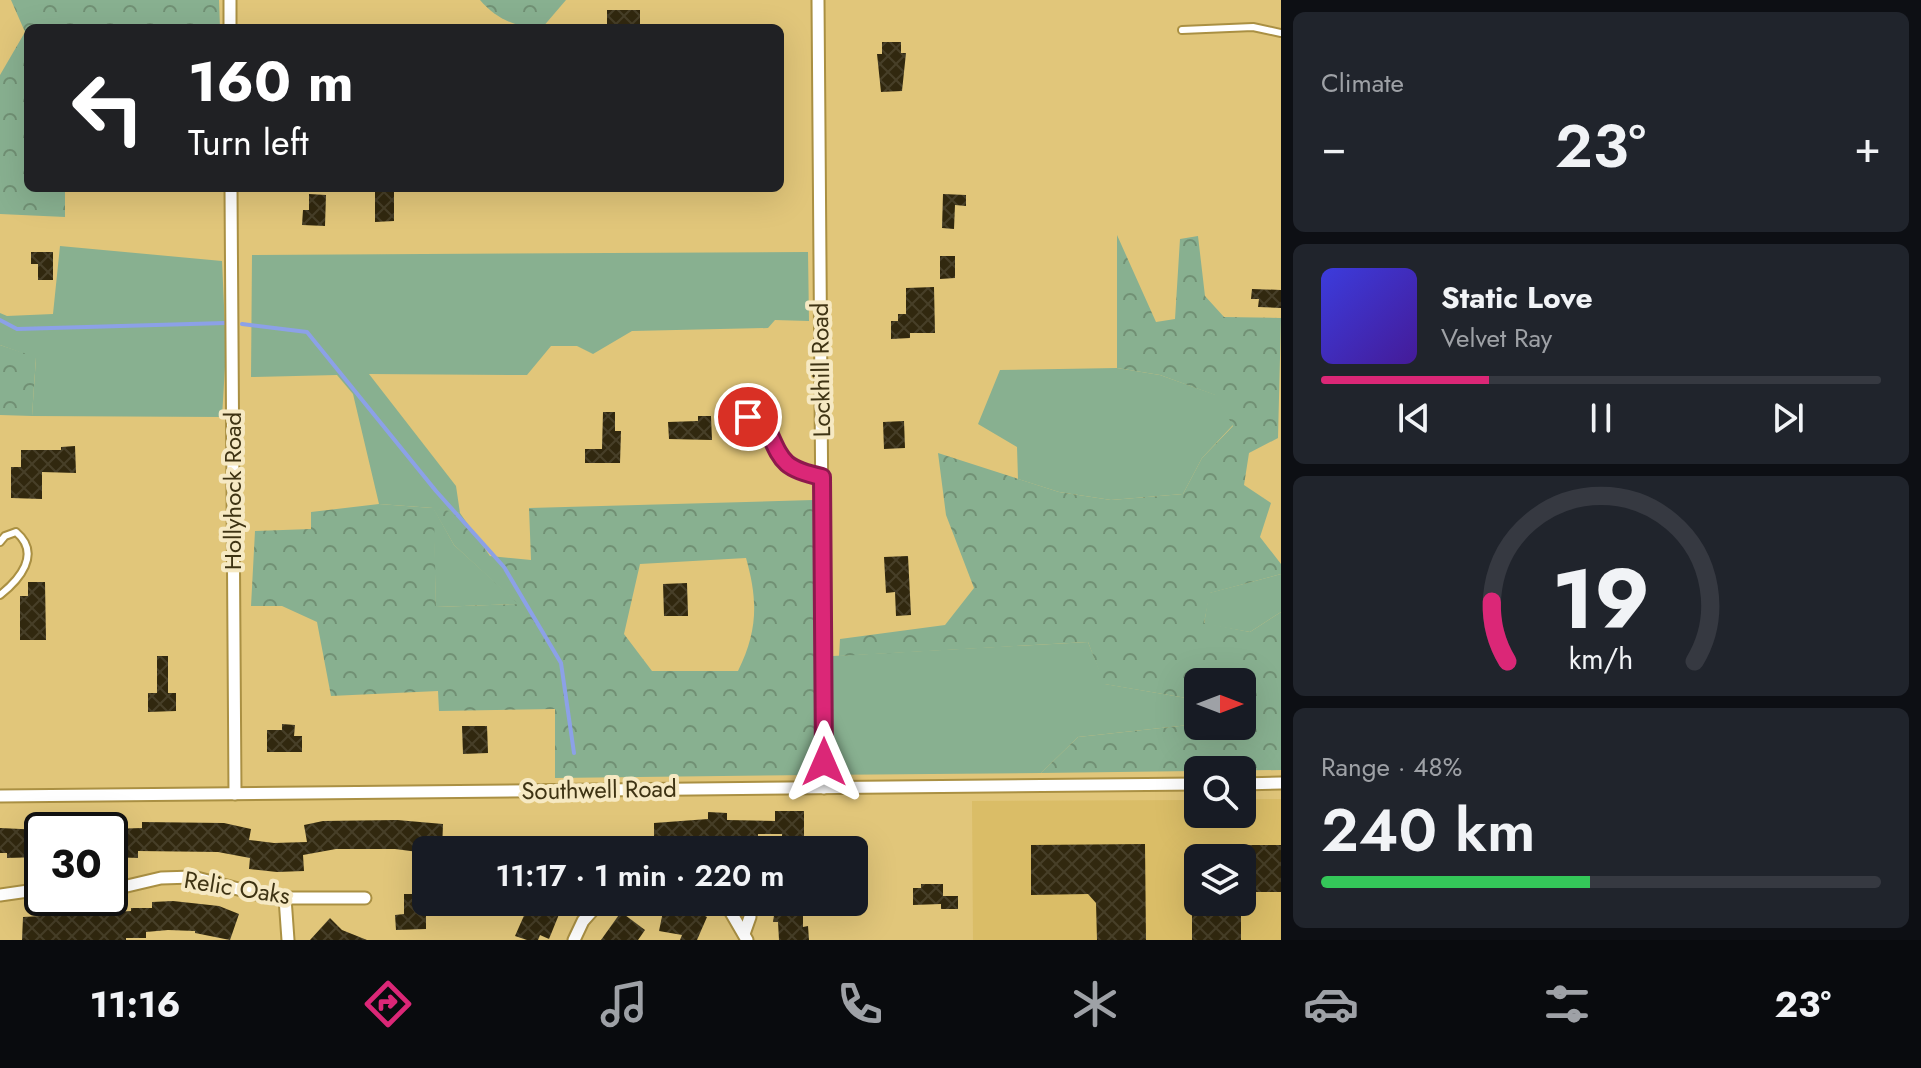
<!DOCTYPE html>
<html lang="en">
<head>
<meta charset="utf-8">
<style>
  body { margin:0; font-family:Jost,sans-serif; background:#20242c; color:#f1f3f6; height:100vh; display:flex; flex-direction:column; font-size:30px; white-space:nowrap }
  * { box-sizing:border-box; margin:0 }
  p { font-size:26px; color:#9ea1a6 }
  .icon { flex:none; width:44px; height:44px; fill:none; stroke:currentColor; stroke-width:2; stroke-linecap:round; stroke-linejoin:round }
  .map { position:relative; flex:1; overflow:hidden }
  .drawer { display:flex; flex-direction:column; gap:12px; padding:12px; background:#0d0f14; width:640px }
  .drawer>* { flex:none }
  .top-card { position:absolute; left:24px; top:24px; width:760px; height:168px; border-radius:12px; box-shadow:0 8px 32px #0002; background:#202124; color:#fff; overflow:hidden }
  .needle { width:52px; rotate:90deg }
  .tools { position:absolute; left:1184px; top:668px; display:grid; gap:16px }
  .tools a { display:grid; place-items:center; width:72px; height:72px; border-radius:12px; background:#171b24; box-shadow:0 8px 32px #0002; font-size:40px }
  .speed { position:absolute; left:24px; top:812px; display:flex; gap:16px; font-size:40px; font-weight:700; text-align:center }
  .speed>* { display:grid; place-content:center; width:104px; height:104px; border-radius:50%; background:#171b24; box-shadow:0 8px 32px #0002; line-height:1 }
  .speed .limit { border:4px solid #111; border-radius:12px; background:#fff; color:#111 }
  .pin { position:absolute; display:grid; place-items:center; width:68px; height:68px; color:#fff; margin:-34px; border:4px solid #fff; border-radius:50%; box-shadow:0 2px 8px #0007 }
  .me { position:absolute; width:88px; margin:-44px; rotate:0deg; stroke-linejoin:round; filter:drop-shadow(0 0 6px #0008) }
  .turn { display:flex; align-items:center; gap:28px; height:168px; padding:0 32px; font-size:36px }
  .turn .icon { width:104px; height:104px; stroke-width:2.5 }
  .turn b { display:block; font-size:56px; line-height:68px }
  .big { font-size:60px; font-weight:600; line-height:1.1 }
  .drawer .widget { flex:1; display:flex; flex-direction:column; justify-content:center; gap:12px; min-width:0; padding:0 28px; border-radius:12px; background:#20242c }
  .drawer .dial { align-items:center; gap:0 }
  .dial svg { height:208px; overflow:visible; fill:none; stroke:#363941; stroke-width:7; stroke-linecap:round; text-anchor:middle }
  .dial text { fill:#f1f3f6; stroke:none }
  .song { display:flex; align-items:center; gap:24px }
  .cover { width:96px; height:96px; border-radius:12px; background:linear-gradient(135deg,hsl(240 70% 55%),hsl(260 70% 35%)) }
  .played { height:8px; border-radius:4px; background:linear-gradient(90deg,#db2777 30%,#363941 30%) }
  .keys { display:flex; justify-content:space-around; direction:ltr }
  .heat { display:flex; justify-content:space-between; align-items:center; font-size:44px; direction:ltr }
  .charge { height:12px; border-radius:6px; background:linear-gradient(90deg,#34c759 48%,#363941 0) }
  .trip { position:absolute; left:412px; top:836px; width:456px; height:80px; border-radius:12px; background:#171b24; box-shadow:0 8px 32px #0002; font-weight:600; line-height:80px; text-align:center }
  .tab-bar { display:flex; height:128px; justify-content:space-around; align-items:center; background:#090b0e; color:#9ea1a6 }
  .tab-bar .icon { width:56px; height:56px }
  .tab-bar .selected { color:#db2777 }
  .tab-bar b { font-size:36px; color:#f1f3f6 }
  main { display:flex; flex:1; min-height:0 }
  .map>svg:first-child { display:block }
</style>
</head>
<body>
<main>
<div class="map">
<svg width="1281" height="940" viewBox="0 0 1281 940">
  <defs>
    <pattern id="forest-crowns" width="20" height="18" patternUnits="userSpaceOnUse" patternTransform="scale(2)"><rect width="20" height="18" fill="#88b090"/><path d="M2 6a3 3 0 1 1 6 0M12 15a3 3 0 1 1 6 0" fill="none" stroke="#719074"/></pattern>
    <pattern id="building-cross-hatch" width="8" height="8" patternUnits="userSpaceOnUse" patternTransform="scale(2)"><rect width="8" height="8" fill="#31280f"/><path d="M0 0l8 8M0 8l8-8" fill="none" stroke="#473f28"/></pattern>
  </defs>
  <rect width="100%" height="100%" fill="#e1c67a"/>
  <path fill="#dabd67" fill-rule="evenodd" d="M1242,799H1281V940H973L972,801L1198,800V814H1242ZM1198,858H1242V902H1198Z"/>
  <g fill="#88b090">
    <polygon points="60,246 222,261 226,350 222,417 32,416 36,358 0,345 0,313 7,316 53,314"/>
    <polygon points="808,252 809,321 775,320 768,328 632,331 593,354 577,346 551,346 527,375 369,374 456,486 460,513 434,509 454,545 519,604 436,607 433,508 379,504 353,394 337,375 251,377 252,255"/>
    <polygon points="1117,368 1160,375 1216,395 1233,425 1202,458 1183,494 1111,500 1059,492 1018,479 1017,447 978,424 1000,370"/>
    <polygon points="1281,574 1281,612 1250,632 1204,624 1209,593"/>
    <polygon points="1088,642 1105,684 1198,700 1198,724 1078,737 1041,773 815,775 815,657"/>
  </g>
  <g fill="url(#forest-crowns)" fill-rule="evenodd">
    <polygon points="11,0 219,0 220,28 28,28 28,188 65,188 65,217 0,214 0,75 25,32"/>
    <path d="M480,0H566L542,28C517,28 496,19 480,0Z"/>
    <polygon points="1117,235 1156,322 1175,319 1180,239 1198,236 1205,296 1224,317 1281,318 1278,438 1249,453 1244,485 1271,503 1260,537 1281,564 1281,574 1210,593 1204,623 1250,632 1281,612 1281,770 1041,773 1078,737 1198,724 1242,726 1242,682 1198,682 1198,700 1104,684 1088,642 839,656 840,639 945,625 974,588 946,515 938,453 1059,492 1111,500 1183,494 1202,458 1233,426 1215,395 1160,375 1117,368"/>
    <polygon points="0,345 36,357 32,416 0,415"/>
    <path d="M813,500L815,775L555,778V709L439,711L438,691L331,696L317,622L282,606H251L255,531L311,529V512L379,504L433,508L460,513L490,556L531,560L529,508ZM434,510L454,545L518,604L436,607ZM746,558C758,600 758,631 738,671H652L624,634L640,564Z"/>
  </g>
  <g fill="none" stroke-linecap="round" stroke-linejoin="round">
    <g stroke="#8ca1e7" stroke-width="4">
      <polyline points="0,320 17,329 225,323"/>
      <polyline points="242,324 307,332 436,491 504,567 561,663 574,753"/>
    </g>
  </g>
  <g fill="url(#building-cross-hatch)">
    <polygon points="607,10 640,10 640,24 638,28 607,28"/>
    <polygon points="882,42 901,42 901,53 906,53 902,91 881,92 877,54 882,54"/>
    <polygon points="375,192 394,192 394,221 375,222"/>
    <polygon points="309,194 326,195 325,226 302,225 303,210 309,210"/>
    <polygon points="943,194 966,195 966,206 955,205 954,229 942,228"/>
    <polygon points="31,252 53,252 53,280 38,280 38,264 31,264"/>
    <polygon points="940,256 955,256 955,278 940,279"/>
    <polygon points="934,287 935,333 910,333 910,338 891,339 891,321 898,321 898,314 906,314 906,288"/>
    <polygon points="1252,289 1281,290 1281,308 1258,307 1259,299 1251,299"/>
    <polygon points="603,412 615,412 615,431 621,431 620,463 585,463 585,449 602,449"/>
    <polygon points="698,416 711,416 712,440 669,439 668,422 698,421"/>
    <polygon points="904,421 905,448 884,449 883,422"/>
    <polygon points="75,446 76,473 42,472 42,499 11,498 11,467 21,467 21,450 61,450 61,447"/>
    <polygon points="908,556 911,615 896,616 895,592 886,593 884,557"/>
    <polygon points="28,582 45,582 46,640 20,640 20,596 28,596"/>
    <polygon points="687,583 688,616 664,616 663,584"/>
    <polygon points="157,656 168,656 168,693 176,693 176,711 148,712 148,693 157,693"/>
    <polygon points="282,724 295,725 294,736 302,736 302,752 267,752 267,730 282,730"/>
    <polygon points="462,726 487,726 488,753 463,754"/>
    <polygon points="775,811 804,811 804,837 811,837 811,850 782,850 782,834 758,834 757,850 654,850 654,823 708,819 708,812 727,813 727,820 775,821"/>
    <polygon points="397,820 443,824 442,850 426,850 426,853 395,849 336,849 303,855 304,871 277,872 249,869 250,858 218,852 138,851 138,858 110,857 110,829 142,828 142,822 224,823 251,829 249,840 274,843 307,842 304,825 323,821"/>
    <polygon points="0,828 42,830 42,857 7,858 7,853 0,853"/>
    <polygon points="1145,844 1146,940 1097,940 1096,903 1088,894 1031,895 1031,845"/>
    <polygon points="1192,845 1281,845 1281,892 1249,892 1242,900 1242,858 1192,858"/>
    <polygon points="921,884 943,884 943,896 958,896 958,909 941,909 941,904 913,905 913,888 921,888"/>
    <polygon points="404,894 426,894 426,929 396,930 395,915 404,914"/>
    <polygon points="173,901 219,906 239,914 230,940 195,933 195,931 168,930 146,932 146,938 126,938 126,940 22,940 23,917 131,911 131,908 152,908 152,902"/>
    <polygon points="530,902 554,902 562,907 549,939 540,935 538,940 527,940 515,936"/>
    <polygon points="665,902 681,904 707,917 697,940 680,940 682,935 659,931"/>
    <polygon points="776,902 803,902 803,927 808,926 809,940 779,940 778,922 773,922"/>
    <rect x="1192" y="902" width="49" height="38"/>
    <polygon points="621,912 645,930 638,940 601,940"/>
    <polygon points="330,918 342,930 367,940 310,940"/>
  </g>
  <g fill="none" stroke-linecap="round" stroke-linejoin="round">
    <g stroke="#aa9043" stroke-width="10">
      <g id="lane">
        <polyline points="1182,30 1253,27 1281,33"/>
        <path d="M734,418L748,417L765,424C782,460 780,468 822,477"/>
        <path d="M0,542L5,536L16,532C42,554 19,580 0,595"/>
      </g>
    </g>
    <g stroke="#aa9043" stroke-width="15">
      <g id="street">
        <polyline points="230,0 230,28"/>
        <polyline points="818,0 824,788"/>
        <polyline points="231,188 235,794"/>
        <polyline points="1242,784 1281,783"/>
        <polyline points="0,796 1198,784"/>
        <polyline points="110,890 161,878 193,877 272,898 365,898"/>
        <polyline points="0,895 42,889"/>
        <polyline points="285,898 288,940"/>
        <polyline points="719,902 729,909 747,940"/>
        <polyline points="744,934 750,917 749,902"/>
        <polyline points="574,940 583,921 600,902"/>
      </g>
    </g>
    <use href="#lane" stroke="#fff" stroke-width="6"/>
    <use href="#street" stroke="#fff" stroke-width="11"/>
  </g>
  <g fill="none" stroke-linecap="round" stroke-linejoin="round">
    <g stroke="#8e194d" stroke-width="20">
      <path id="route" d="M748,417L765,424C782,460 780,468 822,477L824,762"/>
    </g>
    <use href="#route" stroke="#db2777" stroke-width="14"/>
  </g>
  <g text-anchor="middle" stroke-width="8" stroke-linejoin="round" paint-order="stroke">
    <g font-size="24" fill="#3e3313" stroke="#f6e9c3">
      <text transform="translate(821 370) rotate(-91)" y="8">Lockhill Road</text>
      <text transform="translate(233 491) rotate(-90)" y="8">Hollyhock Road</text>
      <text transform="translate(599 790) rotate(-1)" y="8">Southwell Road</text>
      <text transform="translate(237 888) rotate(9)" y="8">Relic Oaks</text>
    </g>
  </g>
</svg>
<div class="tools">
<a><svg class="needle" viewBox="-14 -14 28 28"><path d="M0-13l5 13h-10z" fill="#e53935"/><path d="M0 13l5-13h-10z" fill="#9ea1a6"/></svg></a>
<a><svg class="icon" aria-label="search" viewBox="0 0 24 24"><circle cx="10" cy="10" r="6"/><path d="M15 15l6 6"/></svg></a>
<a><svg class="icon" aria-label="layers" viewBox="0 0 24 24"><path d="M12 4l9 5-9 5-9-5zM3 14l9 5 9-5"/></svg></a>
</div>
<div class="speed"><div class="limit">30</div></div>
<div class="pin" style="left:748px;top:417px;background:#d93025"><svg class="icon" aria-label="arrive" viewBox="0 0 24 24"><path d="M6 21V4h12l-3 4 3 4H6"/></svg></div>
<svg class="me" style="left:824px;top:762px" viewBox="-20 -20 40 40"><path d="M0-17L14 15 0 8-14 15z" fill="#db2777" stroke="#fff" stroke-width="4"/></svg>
<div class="trip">11:17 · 1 min · 220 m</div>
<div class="top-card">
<div class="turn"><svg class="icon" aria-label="left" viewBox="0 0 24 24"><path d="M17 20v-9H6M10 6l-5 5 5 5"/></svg><div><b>160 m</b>Turn left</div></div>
</div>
</div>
<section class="drawer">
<div class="widget"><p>Climate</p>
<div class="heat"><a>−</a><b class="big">23°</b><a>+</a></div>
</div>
<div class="widget">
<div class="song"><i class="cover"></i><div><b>Static Love</b><p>Velvet Ray</p></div></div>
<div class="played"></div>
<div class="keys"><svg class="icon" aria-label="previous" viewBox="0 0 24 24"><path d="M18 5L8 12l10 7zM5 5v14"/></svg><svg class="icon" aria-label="pause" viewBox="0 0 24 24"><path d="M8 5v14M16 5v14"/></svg><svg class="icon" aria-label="next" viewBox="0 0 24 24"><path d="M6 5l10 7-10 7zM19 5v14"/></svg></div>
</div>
<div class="widget dial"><svg viewBox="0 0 100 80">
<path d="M14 69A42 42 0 1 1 86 69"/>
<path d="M14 69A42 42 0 0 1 8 46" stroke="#db2777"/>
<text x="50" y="56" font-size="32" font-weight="700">19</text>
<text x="50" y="72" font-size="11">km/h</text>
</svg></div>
<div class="widget"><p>Range · 48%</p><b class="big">240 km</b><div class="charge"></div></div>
</section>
</main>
<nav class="tab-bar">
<b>11:16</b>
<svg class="icon selected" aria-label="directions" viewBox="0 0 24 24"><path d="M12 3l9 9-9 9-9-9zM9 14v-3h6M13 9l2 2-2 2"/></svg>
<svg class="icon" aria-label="music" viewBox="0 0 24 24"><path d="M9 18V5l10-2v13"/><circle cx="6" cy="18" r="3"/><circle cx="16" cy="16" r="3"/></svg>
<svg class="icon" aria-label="phone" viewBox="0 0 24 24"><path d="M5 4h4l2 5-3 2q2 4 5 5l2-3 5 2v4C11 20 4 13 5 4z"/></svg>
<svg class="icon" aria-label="climate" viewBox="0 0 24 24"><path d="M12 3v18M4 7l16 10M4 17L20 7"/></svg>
<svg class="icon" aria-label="car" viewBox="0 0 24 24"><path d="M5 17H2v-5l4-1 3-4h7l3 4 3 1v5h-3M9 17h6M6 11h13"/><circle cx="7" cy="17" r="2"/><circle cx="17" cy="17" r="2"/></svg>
<svg class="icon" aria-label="filters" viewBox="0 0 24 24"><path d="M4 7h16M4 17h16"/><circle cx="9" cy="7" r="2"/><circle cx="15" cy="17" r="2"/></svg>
<b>23°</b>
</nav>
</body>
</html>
